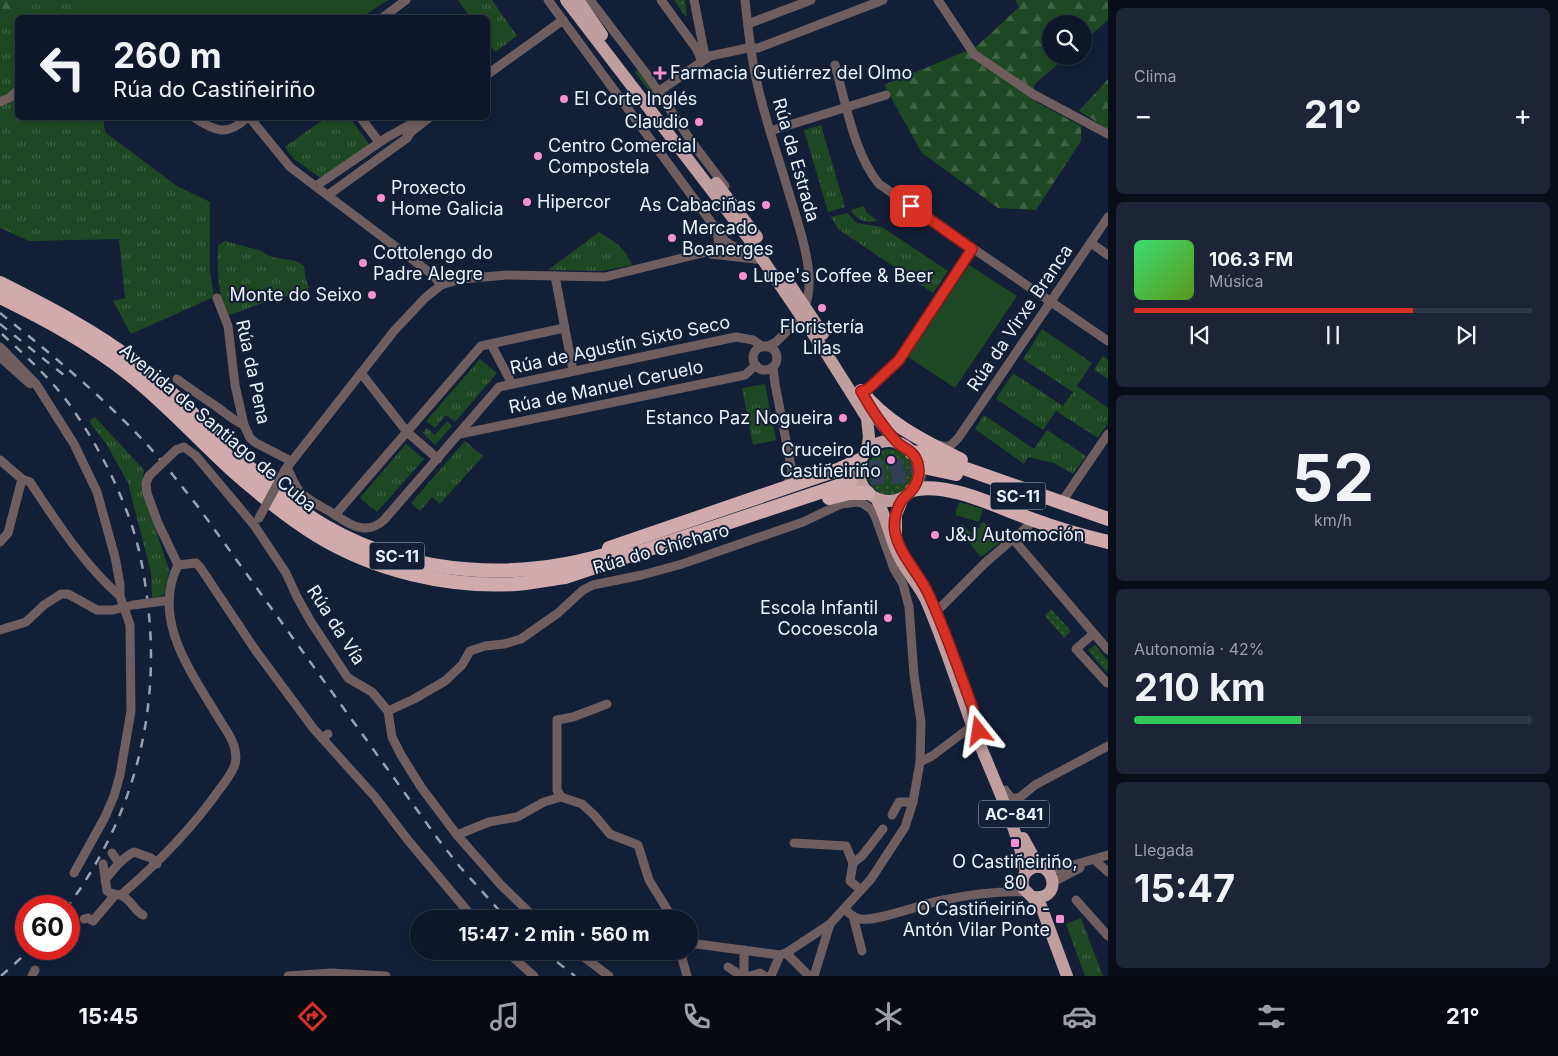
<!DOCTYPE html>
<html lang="es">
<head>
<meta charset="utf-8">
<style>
  body { margin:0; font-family:Inter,sans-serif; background:#1c2435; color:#f1f3f6; height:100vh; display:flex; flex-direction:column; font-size:19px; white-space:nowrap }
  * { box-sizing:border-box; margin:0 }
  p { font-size:16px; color:#9b9fa8 }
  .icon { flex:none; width:28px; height:28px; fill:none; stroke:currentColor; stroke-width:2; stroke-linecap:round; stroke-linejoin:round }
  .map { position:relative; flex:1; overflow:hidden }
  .details { display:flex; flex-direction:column; gap:8px; padding:8px; background:#080d17; width:450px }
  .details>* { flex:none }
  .banner { position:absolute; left:15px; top:15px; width:475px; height:105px; border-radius:8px; box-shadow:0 2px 8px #0003,0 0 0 1px #2e3646; background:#0e1729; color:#f1f3f6; overflow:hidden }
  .buttons { position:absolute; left:1042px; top:15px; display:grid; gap:10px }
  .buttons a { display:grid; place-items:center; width:50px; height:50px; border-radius:50%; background:#0e1729; box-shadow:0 2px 8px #0003,0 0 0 1px #2e3646; font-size:25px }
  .speed { position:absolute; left:15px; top:895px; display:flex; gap:10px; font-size:25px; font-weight:700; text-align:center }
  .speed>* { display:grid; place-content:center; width:65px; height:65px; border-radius:50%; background:#0e1729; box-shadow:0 2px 8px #0003,0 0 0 1px #2e3646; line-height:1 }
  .speed .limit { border:8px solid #d22; background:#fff; color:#111 }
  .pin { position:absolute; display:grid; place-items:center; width:42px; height:42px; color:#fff; margin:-21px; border-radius:10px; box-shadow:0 2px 8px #0006 }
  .me { position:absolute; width:55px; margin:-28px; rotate:345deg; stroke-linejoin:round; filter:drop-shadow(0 0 4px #0008) }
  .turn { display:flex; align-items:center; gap:18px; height:105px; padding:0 15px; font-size:22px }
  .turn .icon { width:65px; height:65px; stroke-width:2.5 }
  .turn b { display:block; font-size:35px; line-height:42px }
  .big { font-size:38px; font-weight:700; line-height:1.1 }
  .details .card { flex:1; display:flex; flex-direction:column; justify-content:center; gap:8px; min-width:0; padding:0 18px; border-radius:8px; background:#1c2435 }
  .details .dial { align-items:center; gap:0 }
  .dial b { font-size:65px; line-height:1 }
  .song { display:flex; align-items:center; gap:15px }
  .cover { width:60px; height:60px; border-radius:8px; background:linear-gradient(135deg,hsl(140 70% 55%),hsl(90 70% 35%)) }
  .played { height:5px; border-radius:2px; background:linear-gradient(90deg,#d93025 70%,#2e3646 70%) }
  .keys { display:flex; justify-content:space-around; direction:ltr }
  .heat { display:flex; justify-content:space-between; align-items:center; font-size:28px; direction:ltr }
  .charge { height:8px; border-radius:4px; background:linear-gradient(90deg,#34c759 42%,#2e3646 0) }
  .trip { position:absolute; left:410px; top:910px; width:288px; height:50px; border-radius:25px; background:#0e1729; box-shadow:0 2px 8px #0003,0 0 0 1px #2e3646; font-weight:700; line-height:50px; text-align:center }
  .dock { display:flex; height:80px; justify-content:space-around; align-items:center; background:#060910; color:#9b9fa8 }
  .dock .icon { width:35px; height:35px }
  .dock .active { color:#d93025 }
  .dock b { font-size:22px; color:#f1f3f6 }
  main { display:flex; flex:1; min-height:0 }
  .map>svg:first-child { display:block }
</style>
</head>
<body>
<main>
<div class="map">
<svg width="1108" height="976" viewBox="0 0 1108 976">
  <defs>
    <pattern id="grass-tufts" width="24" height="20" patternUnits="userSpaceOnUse" patternTransform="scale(1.25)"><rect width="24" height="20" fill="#1e4823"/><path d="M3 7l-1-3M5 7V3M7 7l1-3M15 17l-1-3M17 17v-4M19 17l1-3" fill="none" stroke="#3f6344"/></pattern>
    <pattern id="forest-firs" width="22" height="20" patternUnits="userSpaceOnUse" patternTransform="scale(1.25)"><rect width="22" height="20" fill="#1e4823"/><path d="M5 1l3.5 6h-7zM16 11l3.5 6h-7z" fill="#3f6344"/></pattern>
    <pattern id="garden-dots" width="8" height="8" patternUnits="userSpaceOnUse" patternTransform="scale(1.25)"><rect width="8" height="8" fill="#1e4823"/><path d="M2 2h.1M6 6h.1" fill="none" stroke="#3f6344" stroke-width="1.8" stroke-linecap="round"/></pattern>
  </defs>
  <rect width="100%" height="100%" fill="#121f37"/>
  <g fill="url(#grass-tufts)">
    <polygon points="21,0 90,0 90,17 18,18 18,118 103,118 105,132 177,186 210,202 210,272 214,297 131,334 113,301 125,298 119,239 29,241 0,228 0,14 5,14"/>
    <polygon points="458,0 492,0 517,36 495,52 488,42 488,18 470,17"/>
    <polygon points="640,69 659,99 657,102 635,72"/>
    <polygon points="332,118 350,118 369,144 322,179 294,159 285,147 324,119 327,122"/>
    <polygon points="821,125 845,207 828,212 804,130"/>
    <path d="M864,206L866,212L878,221C866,223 857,221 851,210Z"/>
    <polygon points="847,213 857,223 882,227 948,271 933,293 838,229 831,217"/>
    <path d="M599,232C616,243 624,246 632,265L601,271L548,270Z"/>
    <path d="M225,241L262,251C274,263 291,255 304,266L306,280L309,287L306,292L270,300L227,316C218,292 217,270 218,245Z"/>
    <polygon points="1042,329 1092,363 1077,386 1108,408 1108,423 1098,438 1056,411 1043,430 996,399 1013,373 1063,406 1073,392 1023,359"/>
    <polygon points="1103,356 1108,360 1108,379 1094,370"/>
    <polygon points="480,359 497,373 455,422 446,415 435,428 426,421"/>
    <polygon points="765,384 776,440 753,445 742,388"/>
    <polygon points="984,415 1034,449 1047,430 1086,456 1073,474 1054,463 1028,457 1024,464 975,429"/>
    <polygon points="95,417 144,470 142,488 169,570 164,595 152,598 151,573 128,483 107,445 89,421"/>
    <polygon points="447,421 452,426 435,445 423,433 427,428 435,435"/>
    <polygon points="465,441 483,456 440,504 432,497 420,511 411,503"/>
    <polygon points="406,444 424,459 377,512 360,498"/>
    <polygon points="1081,918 1103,976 1085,976 1066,924"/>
  </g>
  <g fill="url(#forest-firs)">
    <polygon points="0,0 21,0 5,14 0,14"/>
    <polygon points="1015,0 1108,0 1108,20 1084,41 1084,24 1051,24 1051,56 1067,56 1034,85 1036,102 1081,126 1081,141 1036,210 998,208 922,153 884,85 976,47 1019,7"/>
    <polygon points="1108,79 1108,129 1079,111"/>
  </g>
  <g fill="#1e4823">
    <polygon points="90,0 388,0 362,17 90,18"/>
    <polygon points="916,260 930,269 923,279 910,270"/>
    <polygon points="969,265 1017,296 955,388 908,357"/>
    <polygon points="959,502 983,509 979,522 955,515"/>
    <polygon points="984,522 1001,542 981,557 966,539 963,541 954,533 962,524 971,533 970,535 981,526 979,524"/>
  </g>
  <g fill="url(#garden-dots)">
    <polygon points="674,0 685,0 687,16 685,16"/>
    <circle cx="890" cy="472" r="23"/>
    <polygon points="1051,609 1071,631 1064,638 1045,616"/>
    <polygon points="1095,645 1108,661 1107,673 1088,650"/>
  </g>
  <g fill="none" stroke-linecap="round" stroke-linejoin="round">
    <g stroke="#333f55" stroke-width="14" stroke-dasharray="14 7" stroke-linecap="butt">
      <polyline points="848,473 888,465 928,468"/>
      <path d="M850,482C877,476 901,476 928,477"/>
    </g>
    <g stroke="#6f5e5f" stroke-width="9">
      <path d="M548,0L725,241C735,249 744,250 757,251"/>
      <polyline points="590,0 645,72 691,141 725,186"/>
      <polyline points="661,0 696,48 702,61"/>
      <polyline points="694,0 705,56"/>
      <path d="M745,0C748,29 751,59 758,87C766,122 778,156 788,190C797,221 818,276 805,306"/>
      <polyline points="938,0 974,54 1033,94 1108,134"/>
      <polyline points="382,18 406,0"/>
      <polyline points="748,24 811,0"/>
      <path d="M835,65C846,103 854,154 879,184L1108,341"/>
      <polyline points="488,74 563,20"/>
      <polyline points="658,92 710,56 748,48 758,48 883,0"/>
      <polyline points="0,102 9,98 18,90"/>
      <path d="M195,118C216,132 227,136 247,118"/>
      <polyline points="250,118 290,167 433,275 441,285"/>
      <polyline points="361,118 379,142"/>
      <polyline points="770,131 886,95"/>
      <polyline points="407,135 429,118"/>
      <polyline points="316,186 386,138 422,118"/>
      <polyline points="328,195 407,138 411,132"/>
      <polyline points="1091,243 1108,255"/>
      <polyline points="711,254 764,260"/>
      <polyline points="555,276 573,371"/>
      <polyline points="217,298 228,326 235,385 244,425 250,438 256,443 291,461"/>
      <polyline points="491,344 512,384"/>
      <circle cx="765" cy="358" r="12"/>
      <polyline points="0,347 36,384 74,444 97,492 115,557 120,584 120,596 130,625 131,711 120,775 114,796 105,817 74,873"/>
      <polyline points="767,347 776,342 801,317"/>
      <polyline points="0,357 30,384"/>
      <polyline points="773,367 775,384 792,471 789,481 785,487"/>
      <polyline points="361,373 407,432 438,459"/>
      <path d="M177,379C190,389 204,398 217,407C227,414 234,421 244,425"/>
      <polyline points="861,391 868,389 899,360 972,249"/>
      <polyline points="460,434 745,375 756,365"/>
      <path d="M939,445C949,449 953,444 959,437L1108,217"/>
      <polyline points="176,450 184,447 196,456 254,525 286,573 297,597 311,622 348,678 372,692 388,711 392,737 401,755 421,787 457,835 501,885 536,919"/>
      <path d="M0,460L22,479L30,482C55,520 86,567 120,596"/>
      <path d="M287,467C291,476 295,487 302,494C310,501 320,506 329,511C347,522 364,538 384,520L499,387L736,337L753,340L763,347"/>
      <polyline points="285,470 394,331 425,298 441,285 461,279 507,275 605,277 715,250 719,244 717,231"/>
      <polyline points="149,476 146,483 147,493 158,523 178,565"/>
      <polyline points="1061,503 1108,434"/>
      <polyline points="335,515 481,346 564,328"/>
      <polyline points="1013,539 1108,650"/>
      <polyline points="0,542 8,533 22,479"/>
      <polyline points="178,565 196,563 200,567 256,651 313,728 322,738 328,734"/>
      <polyline points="936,612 985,563 1035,520"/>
      <polyline points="0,630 26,622 44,605 61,594 68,594 97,610 113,610 129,606"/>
      <polyline points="1093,634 1076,649 1107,683 1108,682"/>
      <polyline points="388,711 414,699 445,681 462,665 470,651 485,646 504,644 521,639 558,613 583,590 593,585 642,575 682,564 803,522 841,504 857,502 862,503 871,509 875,516 894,569 903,584 909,607 914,675 921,722 920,762 913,802 905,827 871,879 830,924 814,976"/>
      <polyline points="322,738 375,797 407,839 474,919"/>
      <polyline points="920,762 932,756 972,726"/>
      <polyline points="1005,790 1011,798 1019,798"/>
      <polyline points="561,797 557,790 557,720 573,717 607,704"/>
      <polyline points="1014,814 1019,798 1035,785 1108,746"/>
      <polyline points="892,815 899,802 913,802"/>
      <polyline points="457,835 489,822 517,817 544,802 561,797 582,804 594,815 610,834 638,845 649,880 673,919"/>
      <polyline points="794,843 846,846 853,863 850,881 861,890"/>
      <polyline points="112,853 119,863"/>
      <polyline points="1095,860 1108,872"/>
      <polyline points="853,863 862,856 883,829"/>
      <path d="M103,864L107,891C113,896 117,893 122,896C131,899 134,911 143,915"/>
      <polyline points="1049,872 1108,855"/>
      <path d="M105,880C113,870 122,858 134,852L151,858L157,864"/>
      <polyline points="1053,882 1080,868"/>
      <path d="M121,895C158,863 191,830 219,790C225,782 232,774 235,764C239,749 229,734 221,722C194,676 150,621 178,565"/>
      <polyline points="1076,900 1108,936"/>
      <path d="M844,909C849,913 853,918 860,919C875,922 920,905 938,901C967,895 997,891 1026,892"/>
      <polyline points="853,916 862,951"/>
      <polyline points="84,919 88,918 93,921 115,895"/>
      <polyline points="689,943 780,955 786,953 830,924"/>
      <polyline points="744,950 744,976"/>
      <polyline points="506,951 534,976"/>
      <polyline points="576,951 609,976"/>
      <polyline points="684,951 682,958 687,976"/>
      <polyline points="786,953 809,976"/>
      <polyline points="728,967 742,976"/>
      <polyline points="32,976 35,970"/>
      <polyline points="288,976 331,973 386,976"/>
      <polyline points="750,976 760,973 765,976"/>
      <polyline points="771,976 780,955"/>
    </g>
    <g stroke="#c09d9f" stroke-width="12">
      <polyline points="566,0 746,235 828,356 867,418 869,437 867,450"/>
      <polyline points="578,0 602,35"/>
      <polyline points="716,183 757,237"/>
      <polyline points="787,280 823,334"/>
      <polyline points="868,403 872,412 897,443"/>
      <circle cx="889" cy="471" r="30"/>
      <path d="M876,498C888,519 889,538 900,558C907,573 919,585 926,600C944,641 957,684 972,725C991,774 1015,821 1026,872"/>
      <polyline points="896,534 896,515 903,498"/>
      <polyline points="1023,838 1039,867"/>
      <path d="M1034,897C1066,900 1051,854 1029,870C1022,874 1022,881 1023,888L1041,906L1067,976"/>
    </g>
    <g stroke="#d0aaac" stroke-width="14">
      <path d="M0,283C48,307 94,331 136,363C175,392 206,430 242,461C268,484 295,509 325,526C415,578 524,582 621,550"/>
      <path d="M0,297C45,319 90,343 129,374C166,403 197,438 231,469C258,493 287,517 318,536C376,571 449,588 516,584C533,583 549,579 565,577L850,482"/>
      <path d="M861,391C887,424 926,442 961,460"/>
      <polyline points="911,452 921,453 1108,519"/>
      <polyline points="928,468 956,474"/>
      <path d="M912,490C949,481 999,508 1034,520C1058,529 1083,536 1108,542"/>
      <polyline points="829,498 849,493 868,493"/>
      <polyline points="609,548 840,469 860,460"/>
    </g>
    <g stroke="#9aa2b2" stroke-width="2.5" stroke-dasharray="9 9" stroke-linecap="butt">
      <path d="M0,313C49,352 97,392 140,437C161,459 180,484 199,508L438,839L460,867L507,919"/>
      <polyline points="0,324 65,376"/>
      <path d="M2,334C27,357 53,381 72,408C98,446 119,486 133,529C142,557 146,586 149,615C159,720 131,821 68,906"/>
      <polyline points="543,951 575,976"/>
      <polyline points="1,976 31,949"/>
    </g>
    <g stroke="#6f5e5f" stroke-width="9">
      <polyline points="149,476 176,450"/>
      <polyline points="259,518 285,470"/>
      <polyline points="133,605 164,601"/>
    </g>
  </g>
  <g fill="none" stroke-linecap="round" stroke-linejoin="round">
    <g stroke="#8d1f18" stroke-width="12">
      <path id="route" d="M911,206L972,249L899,360L868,389L861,391C871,409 882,426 896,441C902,449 913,449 917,461C921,472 918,484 910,492C908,495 904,497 902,500C896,509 893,522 895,532C900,556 920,574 929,595C946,632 959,671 973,709L974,717L979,731"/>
    </g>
    <use href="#route" stroke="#d93025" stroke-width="9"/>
  </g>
  <g fill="#f591d2" stroke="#121f37" stroke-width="2">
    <path d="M657.5 65.5h5v5h5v5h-5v5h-5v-5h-5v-5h5z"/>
    <circle cx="564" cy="99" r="5"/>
    <circle cx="699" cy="122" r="5"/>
    <circle cx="538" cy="156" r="5"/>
    <circle cx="381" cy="198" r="5"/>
    <circle cx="527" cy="202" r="5"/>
    <circle cx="766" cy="205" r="5"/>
    <circle cx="672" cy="238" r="5"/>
    <circle cx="363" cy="263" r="5"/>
    <circle cx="743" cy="276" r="5"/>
    <circle cx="372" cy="295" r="5"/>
    <circle cx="822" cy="308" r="5"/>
    <circle cx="843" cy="418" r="5"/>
    <circle cx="891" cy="460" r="5"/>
    <circle cx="935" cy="535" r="5"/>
    <circle cx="888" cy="618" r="5"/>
    <rect x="1010" y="838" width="10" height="10" rx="2.5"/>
    <rect x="1055" y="914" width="10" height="10" rx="2.5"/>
  </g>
  <g text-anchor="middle" stroke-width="4" stroke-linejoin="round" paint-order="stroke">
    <g fill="#121f37" stroke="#abb3c1" stroke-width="1">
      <rect x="990.5" y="482.5" width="55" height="27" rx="4"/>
      <rect x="369.5" y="542.5" width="55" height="27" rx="4"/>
      <rect x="979" y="800.5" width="70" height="27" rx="4"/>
    </g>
    <g font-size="16" font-weight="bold" fill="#ecf2fc">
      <text x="1018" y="502">SC-11</text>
      <text x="397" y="562">SC-11</text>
      <text x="1014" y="820">AC-841</text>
    </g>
    <g font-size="18" fill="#ecf2fc" stroke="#121f37" text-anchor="start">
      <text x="670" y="79">Farmacia Gutiérrez del Olmo</text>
      <text x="574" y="105">El Corte Inglés</text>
      <text x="689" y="128" text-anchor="end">Claudio</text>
      <text x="548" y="152">Centro Comercial<tspan x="548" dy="21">Compostela</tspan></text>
      <text x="391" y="194">Proxecto<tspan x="391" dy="21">Home Galicia</tspan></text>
      <text x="537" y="208">Hipercor</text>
      <text x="756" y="211" text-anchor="end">As Cabaciñas</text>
      <text x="682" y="234">Mercado<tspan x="682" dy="21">Boanerges</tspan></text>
      <text x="373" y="259">Cottolengo do<tspan x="373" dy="21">Padre Alegre</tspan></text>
      <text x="753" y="282">Lupe's Coffee &amp; Beer</text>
      <text x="362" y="301" text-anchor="end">Monte do Seixo</text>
      <text x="822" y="333" text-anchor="middle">Floristería<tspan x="822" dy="21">Lilas</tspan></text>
      <text x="833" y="424" text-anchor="end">Estanco Paz Nogueira</text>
      <text x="881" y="456" text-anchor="end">Cruceiro do<tspan x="881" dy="21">Castiñeiriño</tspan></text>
      <text x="945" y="541">J&amp;J Automoción</text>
      <text x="878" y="614" text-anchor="end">Escola Infantil<tspan x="878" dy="21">Cocoescola</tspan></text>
      <text x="1015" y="868" text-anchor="middle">O Castiñeiriño,<tspan x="1015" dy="21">80</tspan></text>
      <text x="1050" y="915" text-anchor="end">O Castiñeiriño -<tspan x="1050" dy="21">Antón Vilar Ponte</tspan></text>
    </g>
    <g font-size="18" fill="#ecf2fc" stroke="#121f37">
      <text transform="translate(796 160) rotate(74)" y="6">Rúa da Estrada</text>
      <text transform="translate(1020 318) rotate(-56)" y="6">Rúa da Virxe Branca</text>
      <text transform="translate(620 345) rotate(-12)" y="6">Rúa de Agustín Sixto Seco</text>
      <text transform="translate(253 372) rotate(78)" y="6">Rúa da Pena</text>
      <text transform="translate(606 387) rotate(-12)" y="6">Rúa de Manuel Ceruelo</text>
      <text transform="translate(218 428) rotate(40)" y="6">Avenida de Santiago de Cuba</text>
      <text transform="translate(661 549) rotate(-16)" y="6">Rúa do Chícharo</text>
      <text transform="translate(336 625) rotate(57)" y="6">Rúa da Vía</text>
    </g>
  </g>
</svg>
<div class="buttons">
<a><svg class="icon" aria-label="search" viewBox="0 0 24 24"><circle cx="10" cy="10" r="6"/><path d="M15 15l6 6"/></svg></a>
</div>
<div class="speed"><div class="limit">60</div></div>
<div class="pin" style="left:911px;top:206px;background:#d93025"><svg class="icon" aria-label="arrive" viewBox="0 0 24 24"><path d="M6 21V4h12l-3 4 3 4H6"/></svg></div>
<svg class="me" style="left:979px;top:731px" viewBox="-20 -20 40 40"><path d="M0-17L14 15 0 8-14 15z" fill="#d93025" stroke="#fff" stroke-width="4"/></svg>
<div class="trip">15:47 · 2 min · 560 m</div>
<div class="banner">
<div class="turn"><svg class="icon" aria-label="left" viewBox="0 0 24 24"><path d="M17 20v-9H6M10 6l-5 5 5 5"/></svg><div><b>260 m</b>Rúa do Castiñeiriño</div></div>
</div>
</div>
<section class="details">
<div class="card"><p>Clima</p>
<div class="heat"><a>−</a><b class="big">21°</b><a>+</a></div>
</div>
<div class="card">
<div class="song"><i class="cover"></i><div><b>106.3 FM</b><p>Música</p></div></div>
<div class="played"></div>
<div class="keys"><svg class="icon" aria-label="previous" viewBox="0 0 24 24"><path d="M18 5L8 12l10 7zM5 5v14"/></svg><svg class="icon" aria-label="pause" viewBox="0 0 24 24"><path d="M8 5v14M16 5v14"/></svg><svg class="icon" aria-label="next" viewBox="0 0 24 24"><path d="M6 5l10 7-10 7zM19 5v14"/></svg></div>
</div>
<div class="card dial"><b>52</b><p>km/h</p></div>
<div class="card"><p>Autonomía · 42%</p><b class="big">210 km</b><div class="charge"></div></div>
<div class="card"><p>Llegada</p><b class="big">15:47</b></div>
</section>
</main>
<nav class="dock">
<b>15:45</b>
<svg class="icon active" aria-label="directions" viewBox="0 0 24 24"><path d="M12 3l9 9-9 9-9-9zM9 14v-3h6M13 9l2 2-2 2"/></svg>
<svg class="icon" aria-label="music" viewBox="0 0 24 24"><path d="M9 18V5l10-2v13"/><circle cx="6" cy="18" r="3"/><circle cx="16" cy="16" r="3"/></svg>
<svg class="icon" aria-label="phone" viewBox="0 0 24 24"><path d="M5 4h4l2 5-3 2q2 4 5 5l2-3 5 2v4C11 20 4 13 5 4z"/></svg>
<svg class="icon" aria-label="climate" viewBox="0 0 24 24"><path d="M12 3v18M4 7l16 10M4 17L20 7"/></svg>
<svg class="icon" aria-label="car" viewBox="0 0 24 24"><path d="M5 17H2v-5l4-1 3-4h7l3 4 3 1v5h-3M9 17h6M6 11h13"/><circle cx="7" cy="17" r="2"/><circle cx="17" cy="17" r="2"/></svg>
<svg class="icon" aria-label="filters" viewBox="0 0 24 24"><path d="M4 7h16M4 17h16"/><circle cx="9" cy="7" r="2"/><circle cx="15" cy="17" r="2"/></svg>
<b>21°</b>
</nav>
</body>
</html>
